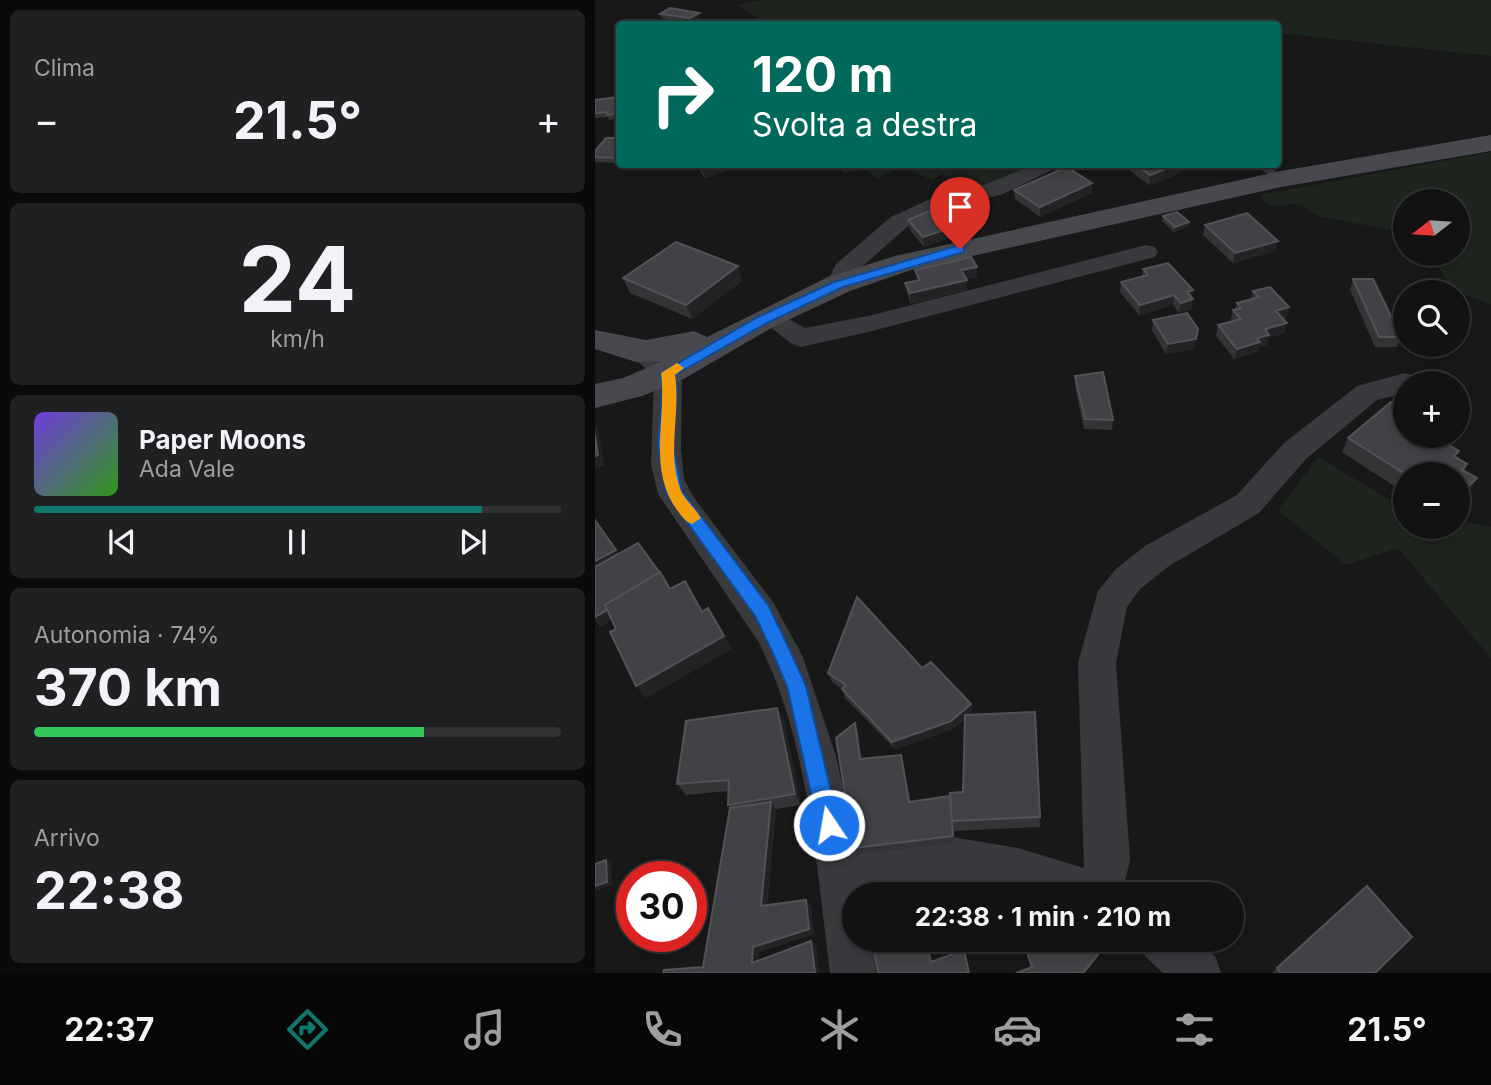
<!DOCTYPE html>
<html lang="it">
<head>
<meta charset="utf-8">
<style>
  body { margin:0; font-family:Inter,sans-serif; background:#1f2021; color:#f1f3f6; height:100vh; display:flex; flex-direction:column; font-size:26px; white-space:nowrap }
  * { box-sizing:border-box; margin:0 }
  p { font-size:23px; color:#9c9ea0 }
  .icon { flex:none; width:38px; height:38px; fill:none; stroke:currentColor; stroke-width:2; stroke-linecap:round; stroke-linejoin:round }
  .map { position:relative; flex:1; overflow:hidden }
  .side { display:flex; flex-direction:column; gap:10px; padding:10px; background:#0a0a0a; width:595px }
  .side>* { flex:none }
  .top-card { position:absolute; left:21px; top:21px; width:665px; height:147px; border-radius:7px; box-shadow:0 4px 10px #0003,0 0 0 2px #313233; background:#00695c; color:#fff; overflow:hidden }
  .needle { width:46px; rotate:253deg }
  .tools { position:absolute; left:798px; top:189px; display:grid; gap:14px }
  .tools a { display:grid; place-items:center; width:77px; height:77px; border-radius:50%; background:#121213; box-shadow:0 4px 10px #0003,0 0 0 2px #313233; font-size:35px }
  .speed { position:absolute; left:21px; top:861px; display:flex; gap:14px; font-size:35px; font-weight:700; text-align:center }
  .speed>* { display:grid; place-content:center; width:91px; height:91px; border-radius:50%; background:#121213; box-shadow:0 4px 10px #0003,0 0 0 2px #313233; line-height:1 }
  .speed .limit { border:10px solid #d22; background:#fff; color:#111 }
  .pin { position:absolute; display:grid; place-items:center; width:60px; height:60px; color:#fff; margin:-72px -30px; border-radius:50% 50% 50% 0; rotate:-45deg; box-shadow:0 0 7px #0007 }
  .pin .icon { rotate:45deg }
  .me { position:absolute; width:77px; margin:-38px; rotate:348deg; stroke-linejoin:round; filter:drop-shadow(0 0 5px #0008) }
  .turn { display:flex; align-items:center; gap:24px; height:147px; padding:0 21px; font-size:32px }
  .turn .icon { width:91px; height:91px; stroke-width:2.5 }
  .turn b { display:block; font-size:49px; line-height:60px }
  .big { font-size:52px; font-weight:700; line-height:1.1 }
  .side .widget { flex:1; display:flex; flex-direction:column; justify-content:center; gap:10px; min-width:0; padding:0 24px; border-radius:10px; background:#1f2021 }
  .side .dial { align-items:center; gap:0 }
  .dial b { font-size:91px; line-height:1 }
  .song { display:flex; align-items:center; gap:21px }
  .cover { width:84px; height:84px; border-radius:10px; background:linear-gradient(135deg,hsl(260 70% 55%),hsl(110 70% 35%)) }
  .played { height:7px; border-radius:4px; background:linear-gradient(90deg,#0f766e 85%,#313233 85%) }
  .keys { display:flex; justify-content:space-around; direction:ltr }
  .heat { display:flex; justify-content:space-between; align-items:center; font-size:38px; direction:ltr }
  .charge { height:10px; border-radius:5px; background:linear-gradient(90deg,#34c759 74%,#313233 0) }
  .trip { position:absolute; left:247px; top:882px; width:402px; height:70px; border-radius:35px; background:#121213; box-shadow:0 4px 10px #0003,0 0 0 2px #313233; font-weight:700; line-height:70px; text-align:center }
  .dock { display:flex; height:112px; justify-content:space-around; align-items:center; background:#070708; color:#9c9ea0 }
  .dock .icon { width:49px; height:49px }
  .dock .active { color:#0f766e }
  .dock b { font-size:32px; color:#f1f3f6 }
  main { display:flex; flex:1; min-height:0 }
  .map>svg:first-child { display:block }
</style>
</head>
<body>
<main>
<section class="side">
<div class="widget"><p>Clima</p>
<div class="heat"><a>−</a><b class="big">21.5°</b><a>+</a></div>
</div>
<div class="widget dial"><b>24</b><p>km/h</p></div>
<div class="widget">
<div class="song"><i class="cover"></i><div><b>Paper Moons</b><p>Ada Vale</p></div></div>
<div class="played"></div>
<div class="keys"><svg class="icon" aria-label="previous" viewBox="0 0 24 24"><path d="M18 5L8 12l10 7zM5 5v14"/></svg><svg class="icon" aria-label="pause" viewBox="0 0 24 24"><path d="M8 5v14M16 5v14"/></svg><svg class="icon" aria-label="next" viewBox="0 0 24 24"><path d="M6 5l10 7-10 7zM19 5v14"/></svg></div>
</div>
<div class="widget"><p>Autonomia · 74%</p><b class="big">370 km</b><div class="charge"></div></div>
<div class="widget"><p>Arrivo</p><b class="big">22:38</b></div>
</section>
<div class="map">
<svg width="896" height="973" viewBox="0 0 896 973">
  <rect width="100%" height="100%" fill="#181819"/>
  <g fill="#1e241e">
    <polygon points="165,0 896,0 896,56 683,33 682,24 170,24 144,5"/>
    <polygon points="896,152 896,305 856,289 836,254 863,254 863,201 810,201 810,232 725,217 705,204 674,206 664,195"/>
    <polygon points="267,165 443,165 380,191 346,174 337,180 306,167 283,179"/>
    <polygon points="723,457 810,509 810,527 863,527 863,520 896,527 896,658 803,548 751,565 683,510"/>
  </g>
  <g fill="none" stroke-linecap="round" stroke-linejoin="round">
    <polygon fill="#393a3e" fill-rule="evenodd" points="659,164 672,164 691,179 682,181"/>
    <g fill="#393a3e" fill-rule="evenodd">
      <polygon points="440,164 469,164 408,194 351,209 312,227 261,272 253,289 235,289 231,284 241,264 296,217 335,199 392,184"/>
      <polygon points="551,245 560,247 563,252 560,257 273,332 206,347 197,344 162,317 166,311 175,309 210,328 273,316"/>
      <path d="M49,345L59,348L87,373L86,449L89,479L99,498L178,602L207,655L241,756L262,851L351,836L423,848L489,868L483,663L503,591L521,569L550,546L642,495L689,443L762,386L810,373L820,376L824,383H810V393L782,400L711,459L664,513L574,566L545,589L532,607L521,663L535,860L527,894H431L351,880L259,894V940H276L281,973H235C221,863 214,741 163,641L63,494L56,465L59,377L35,354L39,348Z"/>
      <polygon points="543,940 601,940 620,956 626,973 568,973 550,956"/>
    </g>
    <polygon fill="#47494e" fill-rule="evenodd" points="896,135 896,151 686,187 319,269 255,291 178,327 85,381 47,396 0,408 0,384 28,378 68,361 41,362 0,349 0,330 51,340 99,331 112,337 233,277 300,256 686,171"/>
  </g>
  <g fill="#343437">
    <polygon points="104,13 105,17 96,23 67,18 65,14"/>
    <polygon points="24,97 24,119 14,120 13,117 0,118 0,100"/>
    <polygon points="24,138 24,159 22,163 0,162 0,151"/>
    <polygon points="102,164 154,164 110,178 104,169"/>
    <polygon points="526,164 587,164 586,173 554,185"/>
    <polygon points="419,190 497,193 445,217 420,199"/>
    <polygon points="568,216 594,222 593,227 579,232 567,221"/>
    <polygon points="313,220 373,222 373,232 329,247 315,230"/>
    <polygon points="610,225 680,251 638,263 608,235"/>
    <polygon points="143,266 147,281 97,319 35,293 28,278"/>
    <polygon points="548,269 597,298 596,309 584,313 578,305 544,315 525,292 526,282 547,277"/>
    <polygon points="320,270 382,277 371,279 372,290 316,304 312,293 310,283 322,281"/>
    <polygon points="758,279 806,337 802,347 780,347 755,290"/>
    <polygon points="658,291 692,317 688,318 692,323 689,333 674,338 672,345 664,347 663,352 639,359 621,336 623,325 637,322 636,320 638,310 640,309 642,303 656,299"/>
    <polygon points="558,320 603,329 599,349 571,354 557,330"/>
    <polygon points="480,376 518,420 517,430 489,429 480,386"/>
    <polygon points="753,438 861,457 872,464 869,471 882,478 873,493 863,503 863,474 810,474 810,493 747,452"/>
    <polygon points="327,668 377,712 374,715 440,712 445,827 359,831 359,843 263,854 259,848 260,723 263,731 267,759 308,763 316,802 355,796 368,792 370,719 358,729 300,749 250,698 247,689 237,682 233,673"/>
    <polygon points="189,720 206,805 181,809 172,906 211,900 216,906 219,934 164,952 163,960 216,941 221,946 224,973 68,973 108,967 135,808 133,805 133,791 91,795 82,784"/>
    <polygon points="772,886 780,973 677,973"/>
  </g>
  <g fill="#232325">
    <polygon points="104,13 105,17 96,23 95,18"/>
    <polygon points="24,151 24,159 22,163 20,158"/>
    <polygon points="118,164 154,164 110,178 107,168"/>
    <polygon points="178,164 195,164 173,171 171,166"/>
    <polygon points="264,164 269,164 270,169 248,173 247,168"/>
    <polygon points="584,164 587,164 586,173 554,185 555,175"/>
    <polygon points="497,183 497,193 445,217 445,207"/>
    <polygon points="373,222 373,232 329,247 328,237"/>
    <polygon points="594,222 593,227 579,232 580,227"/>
    <polygon points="683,241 680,251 638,263 640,253"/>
    <polygon points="143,266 147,281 97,319 91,305"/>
    <polygon points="382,267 382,277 367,280 366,270"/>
    <polygon points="372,280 372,290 316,304 315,293"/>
    <polygon points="598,290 596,309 584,313 586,303 592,292"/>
    <polygon points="579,295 578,305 544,315 545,305"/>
    <polygon points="694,307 692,317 678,321 681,311"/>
    <polygon points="692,323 689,333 674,338 672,345 664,347 663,352 639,359 642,349 662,338 670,329"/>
    <polygon points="601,339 599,349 571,354 573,344"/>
    <polygon points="0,425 4,432 9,465 0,468"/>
    <polygon points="882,478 873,493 863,503 863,498 865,494"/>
    <polygon points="21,550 30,563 0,580 0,561"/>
    <polygon points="67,577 73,586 5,627 0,621 0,617"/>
    <polygon points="129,636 137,649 51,698 41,686"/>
    <polygon points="376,704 377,712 358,729 300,749 297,742"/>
    <polygon points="182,708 189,720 206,805 200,794"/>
    <polygon points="260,723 263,731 268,767 265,759"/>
    <polygon points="306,755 308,763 317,809 314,802"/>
    <polygon points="176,802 181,809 171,912 166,906"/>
    <polygon points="11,860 16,863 17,885 0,891 0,886"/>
    <polygon points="211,900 216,906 219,934 164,952 163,967 157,963 158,947"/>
    <polygon points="331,940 333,940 338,966 336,962"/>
    <polygon points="216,941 221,946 224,973 220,973"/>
    <polygon points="512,943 510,947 491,973 488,973"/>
  </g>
  <g fill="#414245" stroke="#515357" stroke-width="2">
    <polygon points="75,8 104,13 95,18 65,14"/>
    <polygon points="24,97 24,114 12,115 13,112 0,113 0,100"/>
    <polygon points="11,138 24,138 24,151 20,158 0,157 0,151"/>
    <polygon points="104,164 118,164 107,168"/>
    <polygon points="245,164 264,164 247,168"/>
    <polygon points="540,164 584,164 555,175"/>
    <polygon points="472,167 497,183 445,207 419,190"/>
    <polygon points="354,203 373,222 328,237 313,220"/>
    <polygon points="582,212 594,222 580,227 568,216"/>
    <polygon points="652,213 683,241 640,253 610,225"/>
    <polygon points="81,242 143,266 91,305 28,278"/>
    <polygon points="376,257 382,267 366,270 372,280 315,293 310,283 325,280 320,270"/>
    <polygon points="573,263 598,290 592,292 598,299 586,303 579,295 545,305 526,282 553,275 548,269"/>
    <polygon points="758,279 778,279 806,337 784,337"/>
    <polygon points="675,287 694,307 681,311 692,323 670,329 674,335 662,338 665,342 642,349 623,325 646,319 638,310 646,308 642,303 664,297 658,291"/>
    <polygon points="592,313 603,329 601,339 573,344 558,320"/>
    <polygon points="508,372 518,420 490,419 480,376"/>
    <polygon points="796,402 810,410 810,436 838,436 864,451 859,456 872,464 867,470 882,478 865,494 863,493 863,474 810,474 753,438"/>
    <polygon points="0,435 3,455 0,456"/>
    <polygon points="0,520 21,550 0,561"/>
    <polygon points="43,543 65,573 10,605 12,610 0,617 0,567"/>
    <polygon points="65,572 75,589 90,581 107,612 113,608 129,636 41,686 15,632 21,629 10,605"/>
    <polygon points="262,597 327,668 336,662 376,704 356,721 297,742 247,689 251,685 233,673"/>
    <polygon points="182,708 200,794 133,805 134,780 82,784 91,721"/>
    <polygon points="440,712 445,817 356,821 355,793 368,792 370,715"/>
    <polygon points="260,723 265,759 306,755 314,802 355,796 358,836 259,848 241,738"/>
    <polygon points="176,802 166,906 211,900 214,929 158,947 157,963 216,941 220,973 68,973 69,970 108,967 135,808"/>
    <polygon points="11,860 12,882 0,886 0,864"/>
    <polygon points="772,886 817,937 780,973 685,973 682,968"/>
    <polygon points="280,940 331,940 336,962 369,950 374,973 283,973 278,947"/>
    <polygon points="428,940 499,940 512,943 488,973 421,973 437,967"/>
  </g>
  <polygon fill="#1a73e8" stroke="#114b97" stroke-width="2" points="365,245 369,246 369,252 248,287 172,323 80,375 82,389 78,445 87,491 173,605 191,642 211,686 244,825 241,832 234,835 226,832 223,825 192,686 176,649 160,616 71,493 63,445 68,389 66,373 163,317 239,282"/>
  <path fill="#f59e0b" d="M82,363L89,368L80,375C86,413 71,453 86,491C90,500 100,508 106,518L97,524C90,522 87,516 82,510C52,468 72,419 66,373Z"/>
</svg>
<div class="tools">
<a><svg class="needle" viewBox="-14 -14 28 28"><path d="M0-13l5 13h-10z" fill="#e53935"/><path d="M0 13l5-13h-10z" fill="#9c9ea0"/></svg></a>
<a><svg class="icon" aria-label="search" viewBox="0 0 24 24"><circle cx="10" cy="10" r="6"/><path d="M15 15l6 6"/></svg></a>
<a>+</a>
<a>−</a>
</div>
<div class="speed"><div class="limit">30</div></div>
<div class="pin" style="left:365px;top:249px;background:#d93025"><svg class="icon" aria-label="arrive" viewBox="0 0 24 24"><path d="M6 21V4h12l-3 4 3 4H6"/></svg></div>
<svg class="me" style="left:234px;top:825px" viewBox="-20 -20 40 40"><circle r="17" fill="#1a73e8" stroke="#fff" stroke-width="3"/><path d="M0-11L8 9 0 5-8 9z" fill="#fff"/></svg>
<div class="trip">22:38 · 1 min · 210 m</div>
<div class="top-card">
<div class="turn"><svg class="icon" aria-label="right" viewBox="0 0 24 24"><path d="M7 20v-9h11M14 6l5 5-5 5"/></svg><div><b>120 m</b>Svolta a destra</div></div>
</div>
</div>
</main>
<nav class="dock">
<b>22:37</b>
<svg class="icon active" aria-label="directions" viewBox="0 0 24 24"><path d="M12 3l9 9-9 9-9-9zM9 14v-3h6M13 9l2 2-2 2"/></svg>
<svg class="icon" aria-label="music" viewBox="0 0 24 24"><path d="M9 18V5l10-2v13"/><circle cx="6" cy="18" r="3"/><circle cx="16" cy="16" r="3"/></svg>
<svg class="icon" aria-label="phone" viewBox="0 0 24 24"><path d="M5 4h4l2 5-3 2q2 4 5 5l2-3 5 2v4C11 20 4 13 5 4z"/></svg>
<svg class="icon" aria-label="climate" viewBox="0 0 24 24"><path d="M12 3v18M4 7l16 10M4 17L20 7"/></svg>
<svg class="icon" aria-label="car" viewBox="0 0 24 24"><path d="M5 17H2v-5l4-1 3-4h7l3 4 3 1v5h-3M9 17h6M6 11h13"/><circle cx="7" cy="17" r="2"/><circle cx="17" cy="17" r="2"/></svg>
<svg class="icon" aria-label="filters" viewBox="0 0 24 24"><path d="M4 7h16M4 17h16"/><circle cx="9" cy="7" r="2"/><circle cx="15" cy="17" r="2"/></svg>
<b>21.5°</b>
</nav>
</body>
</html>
